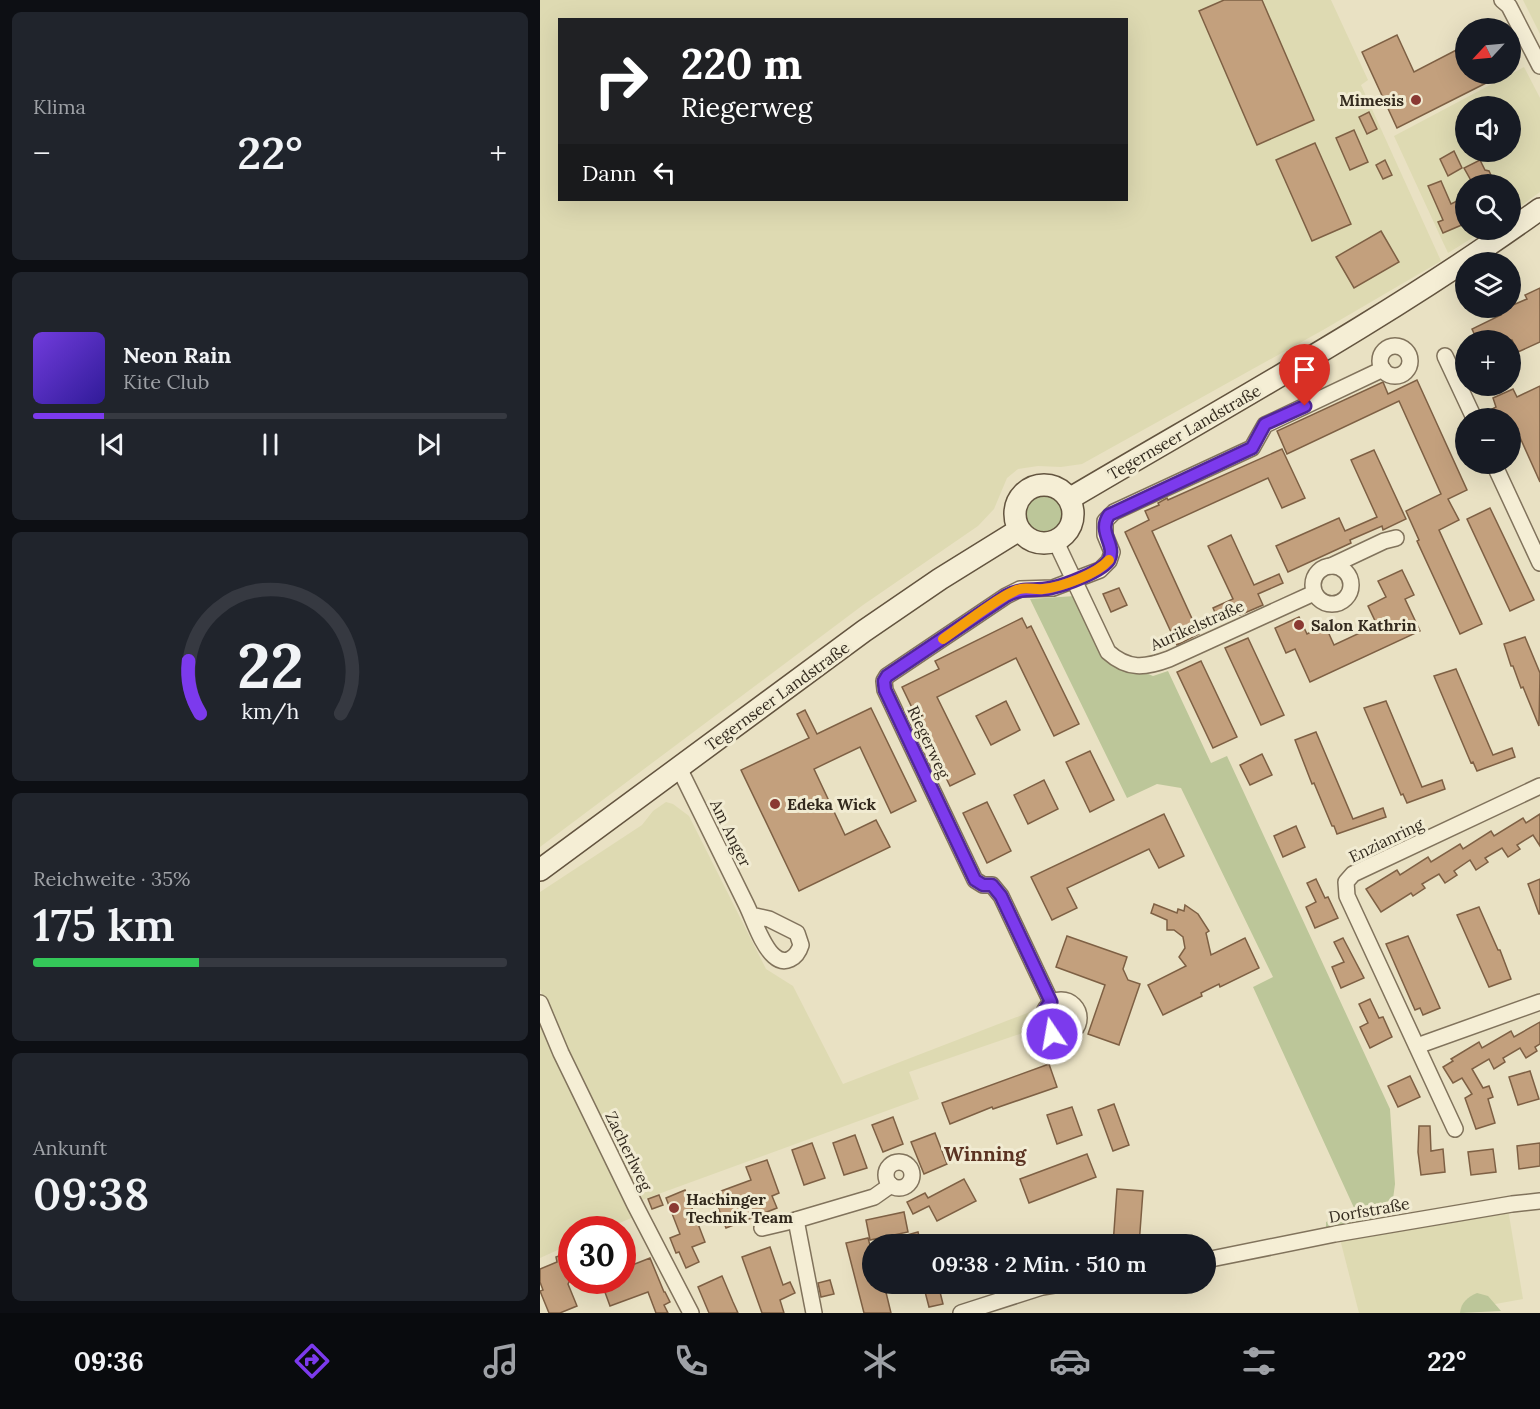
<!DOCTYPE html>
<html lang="de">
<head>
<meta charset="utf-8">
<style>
  body { margin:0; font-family:Lora,serif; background:#20242c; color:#f1f3f6; height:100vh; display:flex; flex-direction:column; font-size:22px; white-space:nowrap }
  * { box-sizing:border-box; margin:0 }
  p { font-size:20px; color:#9ea1a6 }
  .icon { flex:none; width:33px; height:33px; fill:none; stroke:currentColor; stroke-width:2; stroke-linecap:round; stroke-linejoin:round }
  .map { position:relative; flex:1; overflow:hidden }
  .drawer { display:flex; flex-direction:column; gap:12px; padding:12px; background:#0d0f14; width:540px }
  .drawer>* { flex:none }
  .top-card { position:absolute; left:18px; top:18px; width:570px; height:183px; border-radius:0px; box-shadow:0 6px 24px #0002; background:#202124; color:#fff; overflow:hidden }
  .needle { width:39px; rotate:244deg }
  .controls { position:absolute; left:915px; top:18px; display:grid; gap:12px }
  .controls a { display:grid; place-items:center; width:66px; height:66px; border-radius:50%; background:#171b24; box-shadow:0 6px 24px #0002; font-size:30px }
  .speed { position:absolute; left:18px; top:1216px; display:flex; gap:12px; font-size:30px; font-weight:700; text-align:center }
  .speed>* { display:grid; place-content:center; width:78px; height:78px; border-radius:50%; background:#171b24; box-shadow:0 6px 24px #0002; line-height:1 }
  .speed .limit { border:9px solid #d22; background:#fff; color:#111 }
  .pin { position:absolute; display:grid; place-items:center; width:51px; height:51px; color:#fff; margin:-62px -26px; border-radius:50% 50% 50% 0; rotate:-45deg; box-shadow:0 0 6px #0007 }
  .pin .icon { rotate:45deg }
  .me { position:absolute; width:66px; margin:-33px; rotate:348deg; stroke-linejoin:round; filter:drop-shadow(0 0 4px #0008) }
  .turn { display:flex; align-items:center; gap:21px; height:126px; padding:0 24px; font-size:27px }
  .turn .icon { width:78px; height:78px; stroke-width:2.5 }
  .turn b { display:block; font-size:42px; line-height:51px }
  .then { display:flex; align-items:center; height:57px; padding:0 24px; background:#0003; gap:12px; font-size:22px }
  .big { font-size:45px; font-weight:600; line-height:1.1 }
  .drawer .widget { flex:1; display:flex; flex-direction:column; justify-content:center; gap:9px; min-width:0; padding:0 21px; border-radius:9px; background:#20242c }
  .drawer .dial { align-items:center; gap:0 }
  .dial svg { height:156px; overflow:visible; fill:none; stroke:#363941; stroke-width:7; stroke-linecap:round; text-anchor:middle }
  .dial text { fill:#f1f3f6; stroke:none }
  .song { display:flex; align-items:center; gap:18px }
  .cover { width:72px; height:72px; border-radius:9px; background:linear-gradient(135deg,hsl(260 70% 55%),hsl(250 70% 35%)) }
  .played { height:6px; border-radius:3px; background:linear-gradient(90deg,#7c3aed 15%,#363941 15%) }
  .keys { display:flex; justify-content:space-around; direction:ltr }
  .heat { display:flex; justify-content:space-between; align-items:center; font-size:33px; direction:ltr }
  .charge { height:9px; border-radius:4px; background:linear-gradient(90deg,#34c759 35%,#363941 0) }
  .trip { position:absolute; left:322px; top:1234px; width:354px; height:60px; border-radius:30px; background:#171b24; box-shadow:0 6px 24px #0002; font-weight:600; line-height:60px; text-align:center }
  .dock { display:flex; height:96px; justify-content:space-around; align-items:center; background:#090b0e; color:#9ea1a6 }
  .dock .icon { width:42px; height:42px }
  .dock .current { color:#7c3aed }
  .dock b { font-size:27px; color:#f1f3f6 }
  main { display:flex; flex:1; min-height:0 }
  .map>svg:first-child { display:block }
</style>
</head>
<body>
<main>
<section class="drawer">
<div class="widget"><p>Klima</p>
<div class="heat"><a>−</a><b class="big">22°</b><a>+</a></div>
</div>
<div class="widget">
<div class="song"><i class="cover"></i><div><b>Neon Rain</b><p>Kite Club</p></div></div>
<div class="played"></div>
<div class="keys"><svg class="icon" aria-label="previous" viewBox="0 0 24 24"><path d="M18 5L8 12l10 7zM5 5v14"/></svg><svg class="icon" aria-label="pause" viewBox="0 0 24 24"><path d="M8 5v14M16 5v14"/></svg><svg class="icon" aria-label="next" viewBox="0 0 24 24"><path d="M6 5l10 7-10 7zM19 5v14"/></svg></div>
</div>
<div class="widget dial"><svg viewBox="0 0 100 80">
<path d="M14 69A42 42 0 1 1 86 69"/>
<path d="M14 69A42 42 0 0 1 8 42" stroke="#7c3aed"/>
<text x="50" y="56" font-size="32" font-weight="700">22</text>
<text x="50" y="72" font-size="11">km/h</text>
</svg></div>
<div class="widget"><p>Reichweite · 35%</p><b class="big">175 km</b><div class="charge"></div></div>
<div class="widget"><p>Ankunft</p><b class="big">09:38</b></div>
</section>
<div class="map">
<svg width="1000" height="1313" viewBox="0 0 1000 1313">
  <rect width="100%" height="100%" fill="#e9e1c3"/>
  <g fill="#dedab2" fill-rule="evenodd">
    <path d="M0,0H791L828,80L821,85L901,261L783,330L542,464L521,467L498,466L478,469L467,478L454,509L438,526L323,605L0,847ZM20,20H586V200H20Z"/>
    <polygon points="983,0 1000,0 1000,34"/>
    <path d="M984,67L1000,98V192L971,213L970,184H926V230H945L908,253L854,136ZM926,106H970V152H926Z"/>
    <polygon points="126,802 133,804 149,816 226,969 253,986 303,1084 490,1012 497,1028 369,1072 379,1099 102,1200 26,1050 0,989 0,892 102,825 113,811"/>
    <polygon points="0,1016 96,1216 63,1230 32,1230 31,1244 0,1258"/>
    <polygon points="968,1209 983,1299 928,1309 924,1313 819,1313 800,1239"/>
  </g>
  <g fill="#bcc699">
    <circle cx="503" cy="515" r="23"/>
    <polygon points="535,596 591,672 606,673 613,676 628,671 671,763 687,756 850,1109 855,1184 853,1199 842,1204 831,1219 786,1228 786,1222 815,1210 713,987 733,977 641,788 617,784 587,798 490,599"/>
    <path d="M937,1293L948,1296L961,1311L920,1313C921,1302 928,1297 937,1293Z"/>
  </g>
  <g fill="#c3a07d" stroke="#7e6044" stroke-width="1.5">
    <polygon points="684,0 722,0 774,120 717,145 659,11"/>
    <polygon points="857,35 874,72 926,45 926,74 964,74 857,128 822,52"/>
    <polygon points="829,112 837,129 827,134 819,117"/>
    <polygon points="814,130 828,162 810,170 796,138"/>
    <polygon points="775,143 811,224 772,241 736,160"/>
    <polygon points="914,151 922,168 908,176 900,159"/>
    <polygon points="845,160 852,175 843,179 836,165"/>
    <polygon points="940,160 945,170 949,171 955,184 933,184 924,168"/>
    <polygon points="901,181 911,204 917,201 922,214 920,215 924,224 903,233 898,222 903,220 888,186"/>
    <polygon points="841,231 859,262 814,288 796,257"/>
    <polygon points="1000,288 1000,342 978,352 972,340 937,340 932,329 961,315 959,311 987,299 985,295"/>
    <polygon points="877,380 927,490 908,499 919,520 899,530 942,624 920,634 877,541 879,540 866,511 901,494 859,401 747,454 737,431 843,382 848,394"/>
    <polygon points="1000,386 1000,482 978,433 970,437 970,418 957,418 952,409 956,407 953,398 973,389 977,397"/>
    <polygon points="742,449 765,498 742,508 728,478 612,531 659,634 637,645 585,532 609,520 605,511 619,505 618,503 627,498 628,500"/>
    <polygon points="834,450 866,519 843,530 842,526 810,540 811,543 748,572 736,546 799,518 805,531 837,517 811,460"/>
    <polygon points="950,508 994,600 970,611 927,519"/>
    <polygon points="691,535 714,585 739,574 743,583 718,594 723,605 700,615 697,608 677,617 673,608 693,599 668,546"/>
    <polygon points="862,570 874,595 865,599 880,631 770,682 755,649 746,653 735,628 759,617 767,634 785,625 794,645 837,625 828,606 846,597 838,581"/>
    <polygon points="579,588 587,605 571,612 563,594"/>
    <polygon points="482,618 487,628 491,626 539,724 514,736 476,658 397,697 435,774 410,786 362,687 399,669 395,661"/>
    <polygon points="985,637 1000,673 999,726 983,687 981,688 973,666 971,666 964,644"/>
    <polygon points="708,638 744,715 721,725 685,648"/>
    <polygon points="661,661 697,737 673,748 637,672"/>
    <polygon points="916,669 953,755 972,748 975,757 937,771 933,762 931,763 894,676"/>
    <polygon points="466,701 480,730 451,745 436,716"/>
    <polygon points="846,701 882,787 902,780 905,789 867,803 863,794 861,795 824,708"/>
    <polygon points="331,708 376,801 351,813 320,747 274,769 305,835 336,820 350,847 259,891 201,770 269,738 257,714 265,710 277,734"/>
    <polygon points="776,732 813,819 843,808 846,817 797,834 794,826 792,826 774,783 772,784 755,740"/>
    <polygon points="550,751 574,800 550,812 526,762"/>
    <polygon points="722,754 732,775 710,785 700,765"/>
    <polygon points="504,780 518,809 488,824 474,795"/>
    <polygon points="447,802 471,851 447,863 423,813"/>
    <polygon points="624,814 644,856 619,868 609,849 527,888 537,908 512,920 491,877"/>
    <polygon points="1000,814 1000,846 993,835 977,845 980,849 968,857 962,848 945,858 948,862 936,870 930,860 914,871 917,875 905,883 899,874 882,884 885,888 873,896 871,893 841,912 826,889 857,870 860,875 888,857 891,862 920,844 923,849 951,831 954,836 983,818 986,823"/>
    <polygon points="756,826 765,847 743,857 734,836"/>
    <polygon points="776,879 785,898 788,897 798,918 775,928 766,907 776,902 767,883"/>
    <polygon points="1000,879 1000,914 999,914 988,884"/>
    <polygon points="614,904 637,913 638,909 644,911 645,905 658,914 669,931 666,933 671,955 705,938 719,968 680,987 679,984 661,993 662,996 623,1015 608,985 646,966 639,957 645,948 643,937 634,930 627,930 627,920 611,913"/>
    <polygon points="939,907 958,950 960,950 971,979 949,987 917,915"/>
    <polygon points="527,936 587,957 583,969 588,980 600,984 579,1045 548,1034 565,985 516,967"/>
    <polygon points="868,936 900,1008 883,1015 880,1008 875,1010 846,944"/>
    <polygon points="803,938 824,978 801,988 792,967 804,962 794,942"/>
    <polygon points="830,999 839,1018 843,1017 852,1037 830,1048 820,1027 828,1023 819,1004"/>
    <polygon points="1000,1022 1000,1044 995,1047 997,1051 986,1058 980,1048 963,1058 965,1062 954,1069 949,1059 932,1069 943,1088 949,1086 953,1097 948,1099 955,1123 936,1129 925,1098 932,1094 922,1078 913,1083 903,1067 913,1061 911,1059 939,1042 942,1048 971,1031 974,1037"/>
    <polygon points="509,1064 517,1087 453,1109 452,1107 410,1124 402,1103"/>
    <polygon points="990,1071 999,1099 978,1105 969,1077"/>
    <polygon points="870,1076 880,1097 858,1107 848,1086"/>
    <polygon points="574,1104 589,1145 573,1151 558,1110"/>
    <polygon points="532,1107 542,1135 517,1144 507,1115"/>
    <polygon points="353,1117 363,1144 343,1152 332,1125"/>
    <polygon points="879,1126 890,1126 891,1151 903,1149 905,1172 881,1175 878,1152"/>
    <polygon points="395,1133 407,1164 384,1174 371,1142"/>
    <polygon points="315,1135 327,1168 304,1175 293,1143"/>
    <polygon points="272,1143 285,1178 264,1185 252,1150"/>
    <polygon points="1000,1143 1000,1166 979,1169 977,1146"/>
    <polygon points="953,1149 956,1172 931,1175 928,1152"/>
    <polygon points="547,1154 556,1177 489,1203 480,1179"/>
    <polygon points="227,1160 239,1193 232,1196 237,1208 186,1228 173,1194 211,1180 206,1167"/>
    <polygon points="424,1179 436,1201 397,1221 389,1206 373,1214 367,1202 385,1193 388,1198"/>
    <polygon points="577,1189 603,1191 599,1245 573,1245"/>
    <polygon points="145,1190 165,1242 152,1247 159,1262 146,1268 139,1252 136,1253 130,1238 140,1234 126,1198"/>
    <polygon points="119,1195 123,1205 112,1209 108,1199"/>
    <polygon points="364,1212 368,1232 330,1240 326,1220"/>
    <polygon points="378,1232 381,1245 370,1245 367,1235"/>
    <polygon points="328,1238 333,1256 333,1284 344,1284 351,1313 324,1313 306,1243"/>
    <polygon points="230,1247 243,1285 250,1282 255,1293 240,1300 244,1313 222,1313 202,1257"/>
    <polygon points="32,1251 32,1276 28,1284 37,1306 20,1313 9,1313 0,1291 3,1290 0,1282 0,1269 17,1262 16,1257"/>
    <polygon points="110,1258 124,1292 125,1292 130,1302 124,1305 128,1313 116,1313 108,1292 70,1306 62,1284 65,1283 64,1281 82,1281 82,1269"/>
    <polygon points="182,1276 193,1302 198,1313 169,1313 158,1287"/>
    <polygon points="290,1280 294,1294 281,1297 278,1283"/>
    <polygon points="383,1284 418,1284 418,1287 400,1292 403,1304 389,1307"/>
  </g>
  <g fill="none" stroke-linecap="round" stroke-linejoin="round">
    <g stroke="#81735c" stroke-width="18">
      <g id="minor">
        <polyline points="962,0 969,6 1000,66"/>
        <circle cx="855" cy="361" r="15"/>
        <polyline points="905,356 934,418"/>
        <polyline points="954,464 1000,563"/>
        <path d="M516,542L568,652C588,670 605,668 629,659L774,593"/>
        <circle cx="792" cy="585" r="19"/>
        <polyline points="791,566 844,541 856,538"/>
        <path d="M139,768C161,813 183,858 206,904C213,918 222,946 234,956C245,966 257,958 261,945L257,933L229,919L211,915"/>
        <circle cx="521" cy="1018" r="18"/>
        <polyline points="511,1002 461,896 452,885 443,885 435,880 345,690 344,681 347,676 466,596 480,589 513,588 560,570 569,561 572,552 565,535 565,521 574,512 712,448 725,425 843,369"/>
        <polyline points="0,1003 21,1053 94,1203 151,1313"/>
        <polyline points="877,1046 1000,1002"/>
        <polyline points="915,1129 807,896 806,882 813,874 1000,786"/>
        <circle cx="359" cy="1175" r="13"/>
        <polyline points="256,1220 274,1313"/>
        <polyline points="222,1228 256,1220 334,1197 351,1185"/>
        <polyline points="666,1260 795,1234 972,1204 1000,1201"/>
        <polyline points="421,1313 502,1287 520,1284"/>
      </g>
    </g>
    <g stroke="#63543f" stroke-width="24">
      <g id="secondary">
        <circle cx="504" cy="514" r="29"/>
        <path d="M529,499C688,405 850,317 1000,209"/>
        <polyline points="0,870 324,631 400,579 479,530"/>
      </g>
    </g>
    <use href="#minor" stroke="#f5eed5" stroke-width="15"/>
    <use href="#secondary" stroke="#f5eed5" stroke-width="21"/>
  </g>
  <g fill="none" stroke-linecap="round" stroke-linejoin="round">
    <g stroke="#51269a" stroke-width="15">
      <path id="route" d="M512,1034C500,1024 500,1012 511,1002L461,896L452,885H443L435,880L345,690L344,681L347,676L466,596C486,586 492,592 511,588C525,585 563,571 569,560C577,545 557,532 569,515L712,448L725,424L765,406"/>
    </g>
    <use href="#route" stroke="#7c3aed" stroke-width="10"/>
    <path stroke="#f59e0b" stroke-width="10" d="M403,639C419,628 464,593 480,589C487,587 496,590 503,589C522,587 557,574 569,560"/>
  </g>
  <g fill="#8a3932" stroke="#f1ebd2" stroke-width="2">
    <circle cx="876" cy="100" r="6"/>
    <circle cx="759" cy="625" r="6"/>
    <circle cx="235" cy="804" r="6"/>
    <circle cx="134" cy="1208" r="6"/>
  </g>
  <g text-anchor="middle" stroke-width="6" stroke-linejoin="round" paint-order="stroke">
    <g font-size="16" font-weight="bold" fill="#332a1e" stroke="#f1ebd2" text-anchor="start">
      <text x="864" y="106" text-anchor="end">Mimesis</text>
      <text x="771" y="631">Salon Kathrin</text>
      <text x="247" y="810">Edeka Wick</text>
      <text x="146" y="1205">Hachinger<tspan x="146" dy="18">Technik Team</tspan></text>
    </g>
    <g font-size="16" fill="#332a1e" stroke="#f1ebd2">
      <text transform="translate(644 432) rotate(-30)" y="6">Tegernseer Landstraße</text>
      <text transform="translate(657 625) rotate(-24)" y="6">Aurikelstraße</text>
      <text transform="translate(237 696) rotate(-36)" y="6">Tegernseer Landstraße</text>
      <text transform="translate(389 742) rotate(65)" y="6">Riegerweg</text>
      <text transform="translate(191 833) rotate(64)" y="6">Am Anger</text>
      <text transform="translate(846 840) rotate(-26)" y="6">Enzianring</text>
      <text transform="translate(89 1151) rotate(64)" y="6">Zacherlweg</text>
      <text transform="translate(829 1210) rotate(-10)" y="6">Dorfstraße</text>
    </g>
    <g font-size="20" font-weight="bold" fill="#5b3322" stroke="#f1ebd2">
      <text x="445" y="1161">Winning</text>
    </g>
  </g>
</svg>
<div class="controls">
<a><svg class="needle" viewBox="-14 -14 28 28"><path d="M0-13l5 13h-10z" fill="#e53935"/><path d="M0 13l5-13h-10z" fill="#9ea1a6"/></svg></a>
<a><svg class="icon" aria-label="sound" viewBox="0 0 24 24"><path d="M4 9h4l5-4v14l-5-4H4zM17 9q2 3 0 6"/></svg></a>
<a><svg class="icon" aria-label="search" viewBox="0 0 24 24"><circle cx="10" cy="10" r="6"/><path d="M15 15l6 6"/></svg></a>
<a><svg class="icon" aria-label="layers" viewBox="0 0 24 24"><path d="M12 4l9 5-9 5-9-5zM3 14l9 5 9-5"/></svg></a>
<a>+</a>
<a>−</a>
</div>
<div class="speed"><div class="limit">30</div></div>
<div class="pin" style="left:765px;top:406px;background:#d93025"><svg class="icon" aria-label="arrive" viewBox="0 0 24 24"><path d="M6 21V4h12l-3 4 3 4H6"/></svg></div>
<svg class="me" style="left:512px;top:1034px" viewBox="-20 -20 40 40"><circle r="17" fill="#7c3aed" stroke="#fff" stroke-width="3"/><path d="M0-11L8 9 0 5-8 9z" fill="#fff"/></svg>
<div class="trip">09:38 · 2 Min. · 510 m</div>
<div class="top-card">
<div class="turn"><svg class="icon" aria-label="right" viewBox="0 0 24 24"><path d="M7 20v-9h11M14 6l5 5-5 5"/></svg><div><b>220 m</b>Riegerweg</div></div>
<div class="then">Dann<svg class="icon" aria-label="left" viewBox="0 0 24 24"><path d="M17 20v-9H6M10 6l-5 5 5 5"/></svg></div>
</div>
</div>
</main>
<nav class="dock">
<b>09:36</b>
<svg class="icon current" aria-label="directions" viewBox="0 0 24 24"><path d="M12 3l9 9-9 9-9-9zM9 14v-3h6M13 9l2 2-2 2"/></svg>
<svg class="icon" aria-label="music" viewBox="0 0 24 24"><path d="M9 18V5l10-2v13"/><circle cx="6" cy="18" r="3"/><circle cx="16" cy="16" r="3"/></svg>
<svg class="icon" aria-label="phone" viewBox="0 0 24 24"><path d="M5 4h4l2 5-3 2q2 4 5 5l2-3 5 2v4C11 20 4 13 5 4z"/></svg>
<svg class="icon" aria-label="climate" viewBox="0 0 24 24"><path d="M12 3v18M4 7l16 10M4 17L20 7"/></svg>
<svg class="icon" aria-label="car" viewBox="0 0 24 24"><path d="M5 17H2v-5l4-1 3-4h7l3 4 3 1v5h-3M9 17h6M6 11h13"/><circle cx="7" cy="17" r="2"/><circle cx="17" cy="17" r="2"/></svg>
<svg class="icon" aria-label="filters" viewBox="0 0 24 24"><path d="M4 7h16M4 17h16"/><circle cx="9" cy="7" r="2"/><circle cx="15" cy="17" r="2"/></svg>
<b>22°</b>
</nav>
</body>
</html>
